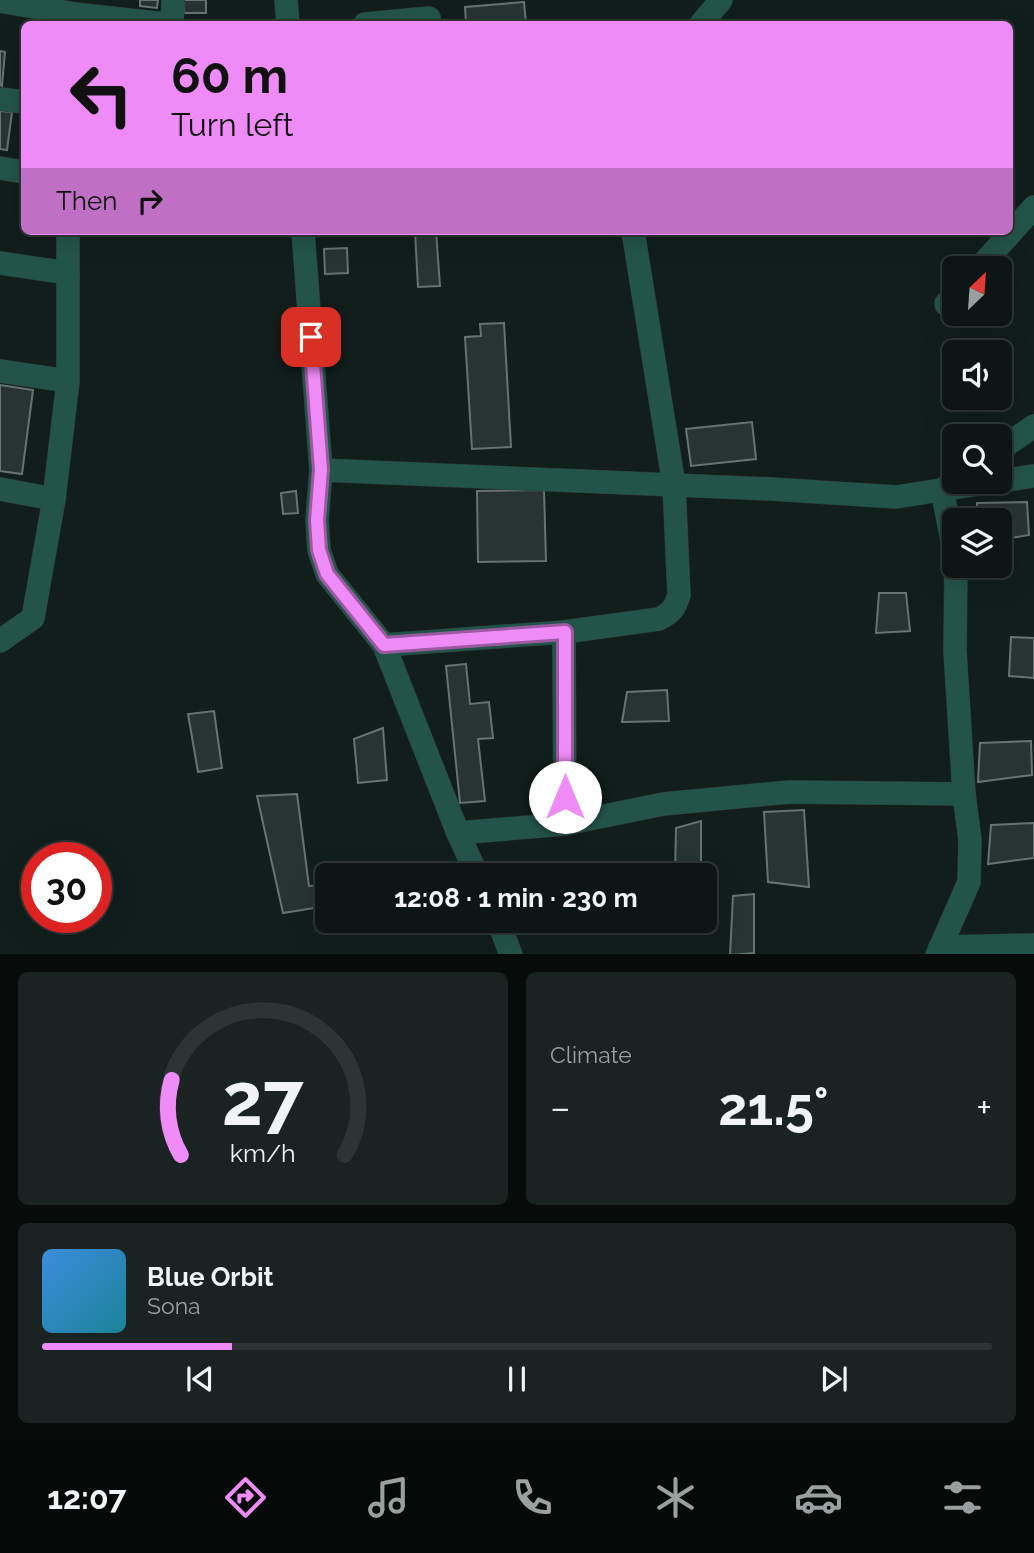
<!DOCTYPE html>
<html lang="en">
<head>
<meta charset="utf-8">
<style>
  body { margin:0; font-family:Raleway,sans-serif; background:#1b2322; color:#f1f3f6; height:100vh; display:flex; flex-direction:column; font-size:26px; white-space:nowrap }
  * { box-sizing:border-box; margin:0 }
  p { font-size:23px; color:#9a9fa0 }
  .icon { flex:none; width:38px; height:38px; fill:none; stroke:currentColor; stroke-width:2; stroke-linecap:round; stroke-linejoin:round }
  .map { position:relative; height:954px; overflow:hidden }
  .sheet { display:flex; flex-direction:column; gap:18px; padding:18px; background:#070c0b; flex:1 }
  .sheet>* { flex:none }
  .guide { position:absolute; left:21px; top:21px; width:992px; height:214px; border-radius:10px; box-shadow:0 7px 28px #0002,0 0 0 2px #2d3534; background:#ef8bf6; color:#111; overflow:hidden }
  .needle { width:46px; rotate:25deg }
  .controls { position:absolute; left:942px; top:256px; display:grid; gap:14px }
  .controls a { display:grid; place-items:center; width:70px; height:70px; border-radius:10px; background:#0d1614; box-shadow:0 7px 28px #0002,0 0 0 2px #2d3534; font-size:35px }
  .speed { position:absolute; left:21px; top:842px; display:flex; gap:14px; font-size:35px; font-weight:700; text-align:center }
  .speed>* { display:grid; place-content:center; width:91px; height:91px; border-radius:50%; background:#0d1614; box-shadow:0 7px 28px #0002,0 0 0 2px #2d3534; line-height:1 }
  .speed .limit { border:10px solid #d22; background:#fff; color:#111 }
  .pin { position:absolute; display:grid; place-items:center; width:60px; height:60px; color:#fff; margin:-30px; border-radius:14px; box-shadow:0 4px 10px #0006 }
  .me { position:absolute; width:77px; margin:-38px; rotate:0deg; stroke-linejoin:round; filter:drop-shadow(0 0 5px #0008) }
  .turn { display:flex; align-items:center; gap:24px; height:147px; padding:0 35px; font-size:32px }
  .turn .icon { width:91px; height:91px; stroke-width:2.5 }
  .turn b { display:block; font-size:49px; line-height:60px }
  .then { display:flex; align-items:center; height:66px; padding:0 35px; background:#0003; gap:14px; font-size:26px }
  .big { font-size:52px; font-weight:700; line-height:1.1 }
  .sheet .card { flex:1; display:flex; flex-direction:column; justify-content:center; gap:10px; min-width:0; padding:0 24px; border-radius:10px; background:#1b2322 }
  .sheet .dial { align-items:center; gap:0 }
  .dial svg { height:182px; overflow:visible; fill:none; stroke:#2d3534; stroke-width:7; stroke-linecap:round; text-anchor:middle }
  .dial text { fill:#f1f3f6; stroke:none }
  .song { display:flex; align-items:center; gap:21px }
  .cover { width:84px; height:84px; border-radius:10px; background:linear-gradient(135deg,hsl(210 70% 55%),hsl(190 70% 35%)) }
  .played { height:7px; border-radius:4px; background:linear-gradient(90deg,#ef8bf6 20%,#2d3534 20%) }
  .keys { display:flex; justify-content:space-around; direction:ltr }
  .heat { display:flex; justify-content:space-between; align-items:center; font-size:38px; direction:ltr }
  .sheet .tiles { flex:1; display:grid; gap:18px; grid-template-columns:1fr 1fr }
  .card:last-child { grid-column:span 2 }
  .trip { position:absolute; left:315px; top:863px; width:402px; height:70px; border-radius:10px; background:#0d1614; box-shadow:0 7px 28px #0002,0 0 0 2px #2d3534; font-weight:700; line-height:70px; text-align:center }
  .tab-bar { display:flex; height:112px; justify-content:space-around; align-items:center; background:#050908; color:#9a9fa0 }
  .tab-bar .icon { width:49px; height:49px }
  .tab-bar .current { color:#ef8bf6 }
  .tab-bar b { font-size:32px; color:#f1f3f6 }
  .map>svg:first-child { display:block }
</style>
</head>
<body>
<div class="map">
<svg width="1034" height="955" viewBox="0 0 1034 955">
  <rect width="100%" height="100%" fill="#111e1b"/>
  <g fill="#273431" stroke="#657470" stroke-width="2">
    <polygon points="140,0 158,0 157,8 140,6"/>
    <rect x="184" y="0" width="22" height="13"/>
    <polygon points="524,2 526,24 466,24 465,7"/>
    <polygon points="0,51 5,52 2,86 0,85"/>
    <polygon points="0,111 12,112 7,150 0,149"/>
    <polygon points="436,231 440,286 418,287 415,232"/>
    <polygon points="347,248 348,273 325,274 324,249"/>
    <polygon points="504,323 511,447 472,449 465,337 481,336 480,324"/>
    <polygon points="0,385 33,390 22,474 0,471"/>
    <polygon points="752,422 756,459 691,466 686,429"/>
    <polygon points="544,490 546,561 478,562 477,491"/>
    <polygon points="296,491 298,513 283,514 281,493"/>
    <polygon points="1027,502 1029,535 999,540 999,520 976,520 977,503"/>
    <polygon points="879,593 906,593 910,631 876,633"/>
    <polygon points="1011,637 1034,638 1034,678 1009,676"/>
    <polygon points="466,664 470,704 489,702 493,738 478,739 485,801 460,803 446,666"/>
    <polygon points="667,690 669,721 622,722 627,692"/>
    <polygon points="214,711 222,768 198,772 188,714"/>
    <polygon points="383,728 387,780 358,783 354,739"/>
    <polygon points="1031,741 1032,775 978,782 980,743"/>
    <polygon points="297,794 309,886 327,885 327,906 283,913 257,796"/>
    <polygon points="804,810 809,887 768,882 764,812"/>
    <polygon points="701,821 701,875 675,875 676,828"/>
    <polygon points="1034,823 1034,858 988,864 991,825"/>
    <polygon points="754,894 754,953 730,955 733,896"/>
  </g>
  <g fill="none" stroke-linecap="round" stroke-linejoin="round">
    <g stroke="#2b3835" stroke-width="24">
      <g id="street">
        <polyline points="286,0 288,24"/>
        <polyline points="0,1 75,14 166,24"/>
        <polyline points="172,24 173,0"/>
        <polyline points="365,24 429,18"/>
        <polyline points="701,24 721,0"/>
        <polyline points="0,99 24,102"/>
        <polyline points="0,168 24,172"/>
        <polyline points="303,231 321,470 317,520 319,550 327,574 384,645 458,833 477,875"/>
        <polyline points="0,263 68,273"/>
        <polyline points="979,268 1034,207"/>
        <polyline points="946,304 954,296"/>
        <polyline points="0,371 68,381"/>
        <polyline points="999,450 1034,426"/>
        <polyline points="321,470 771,489 896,497 998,481"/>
        <polyline points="999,481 1034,476"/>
        <polyline points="952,483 942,490 954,550"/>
        <polyline points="0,489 54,499"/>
        <polyline points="564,632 565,824"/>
        <polyline points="0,641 33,618 54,499 68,381 68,231"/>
        <path d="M384,645L564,632L659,619C671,613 675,608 679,595L674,485L633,231"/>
        <polyline points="458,833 565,824 663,804 789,792 964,794"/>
        <polyline points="498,920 511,955"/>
        <polyline points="940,947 1034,945"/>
        <polyline points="937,955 969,882 970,840 964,794 955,651 956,565"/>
      </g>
    </g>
    <use href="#street" stroke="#23544a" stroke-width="23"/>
  </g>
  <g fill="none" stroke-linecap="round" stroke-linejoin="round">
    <g stroke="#9b5aa0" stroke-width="18">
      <polyline id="route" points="311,337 321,470 317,520 319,550 327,574 384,645 565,632 565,797"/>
    </g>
    <use href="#route" stroke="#ef8bf6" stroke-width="12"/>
  </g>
</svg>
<div class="controls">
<a><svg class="needle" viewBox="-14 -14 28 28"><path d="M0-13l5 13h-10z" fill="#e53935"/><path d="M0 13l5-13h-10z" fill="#9a9fa0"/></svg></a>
<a><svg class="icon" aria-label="sound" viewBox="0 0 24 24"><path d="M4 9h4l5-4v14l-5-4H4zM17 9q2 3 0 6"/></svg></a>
<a><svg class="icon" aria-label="search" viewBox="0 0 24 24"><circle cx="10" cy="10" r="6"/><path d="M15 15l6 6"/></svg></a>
<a><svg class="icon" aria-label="layers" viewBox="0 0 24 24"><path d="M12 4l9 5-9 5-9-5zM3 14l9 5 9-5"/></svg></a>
</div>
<div class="speed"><div class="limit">30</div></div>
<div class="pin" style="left:311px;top:337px;background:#d93025"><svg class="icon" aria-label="arrive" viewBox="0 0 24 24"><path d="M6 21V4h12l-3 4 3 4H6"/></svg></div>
<svg class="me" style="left:565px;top:797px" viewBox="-20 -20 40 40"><circle r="19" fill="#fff"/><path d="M0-13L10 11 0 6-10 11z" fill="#ef8bf6"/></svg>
<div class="trip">12:08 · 1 min · 230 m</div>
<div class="guide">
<div class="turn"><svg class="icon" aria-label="left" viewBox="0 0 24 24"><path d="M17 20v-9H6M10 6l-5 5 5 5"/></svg><div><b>60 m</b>Turn left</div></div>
<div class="then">Then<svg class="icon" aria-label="right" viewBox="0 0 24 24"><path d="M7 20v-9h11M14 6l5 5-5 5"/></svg></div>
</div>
</div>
<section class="sheet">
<div class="tiles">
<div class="card dial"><svg viewBox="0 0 100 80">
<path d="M14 69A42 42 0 1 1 86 69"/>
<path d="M14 69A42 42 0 0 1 10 36" stroke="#ef8bf6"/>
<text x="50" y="56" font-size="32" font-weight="700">27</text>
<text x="50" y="72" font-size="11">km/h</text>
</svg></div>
<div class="card"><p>Climate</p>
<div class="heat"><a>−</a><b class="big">21.5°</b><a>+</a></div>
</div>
<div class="card">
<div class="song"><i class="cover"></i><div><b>Blue Orbit</b><p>Sona</p></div></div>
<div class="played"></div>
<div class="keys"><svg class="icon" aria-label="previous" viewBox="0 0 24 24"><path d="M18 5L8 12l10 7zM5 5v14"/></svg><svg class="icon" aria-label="pause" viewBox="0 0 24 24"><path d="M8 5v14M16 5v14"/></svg><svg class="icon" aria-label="next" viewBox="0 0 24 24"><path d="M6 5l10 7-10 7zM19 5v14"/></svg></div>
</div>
</div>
</section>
<nav class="tab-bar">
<b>12:07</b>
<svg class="icon current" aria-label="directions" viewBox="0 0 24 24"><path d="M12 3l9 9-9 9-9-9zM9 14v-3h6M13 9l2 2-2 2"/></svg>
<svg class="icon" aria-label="music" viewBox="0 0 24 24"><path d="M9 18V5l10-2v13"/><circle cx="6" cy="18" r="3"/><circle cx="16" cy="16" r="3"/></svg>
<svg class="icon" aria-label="phone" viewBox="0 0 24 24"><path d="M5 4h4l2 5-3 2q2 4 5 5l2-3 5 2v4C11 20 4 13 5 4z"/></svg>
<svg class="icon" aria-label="climate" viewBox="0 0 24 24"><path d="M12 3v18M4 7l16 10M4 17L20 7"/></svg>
<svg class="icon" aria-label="car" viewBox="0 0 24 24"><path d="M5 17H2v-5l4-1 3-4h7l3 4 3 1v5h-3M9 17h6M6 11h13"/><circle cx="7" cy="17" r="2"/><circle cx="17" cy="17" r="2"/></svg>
<svg class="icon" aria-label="filters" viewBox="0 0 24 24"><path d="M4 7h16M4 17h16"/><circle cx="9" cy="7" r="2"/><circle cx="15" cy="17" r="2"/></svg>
</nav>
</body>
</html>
